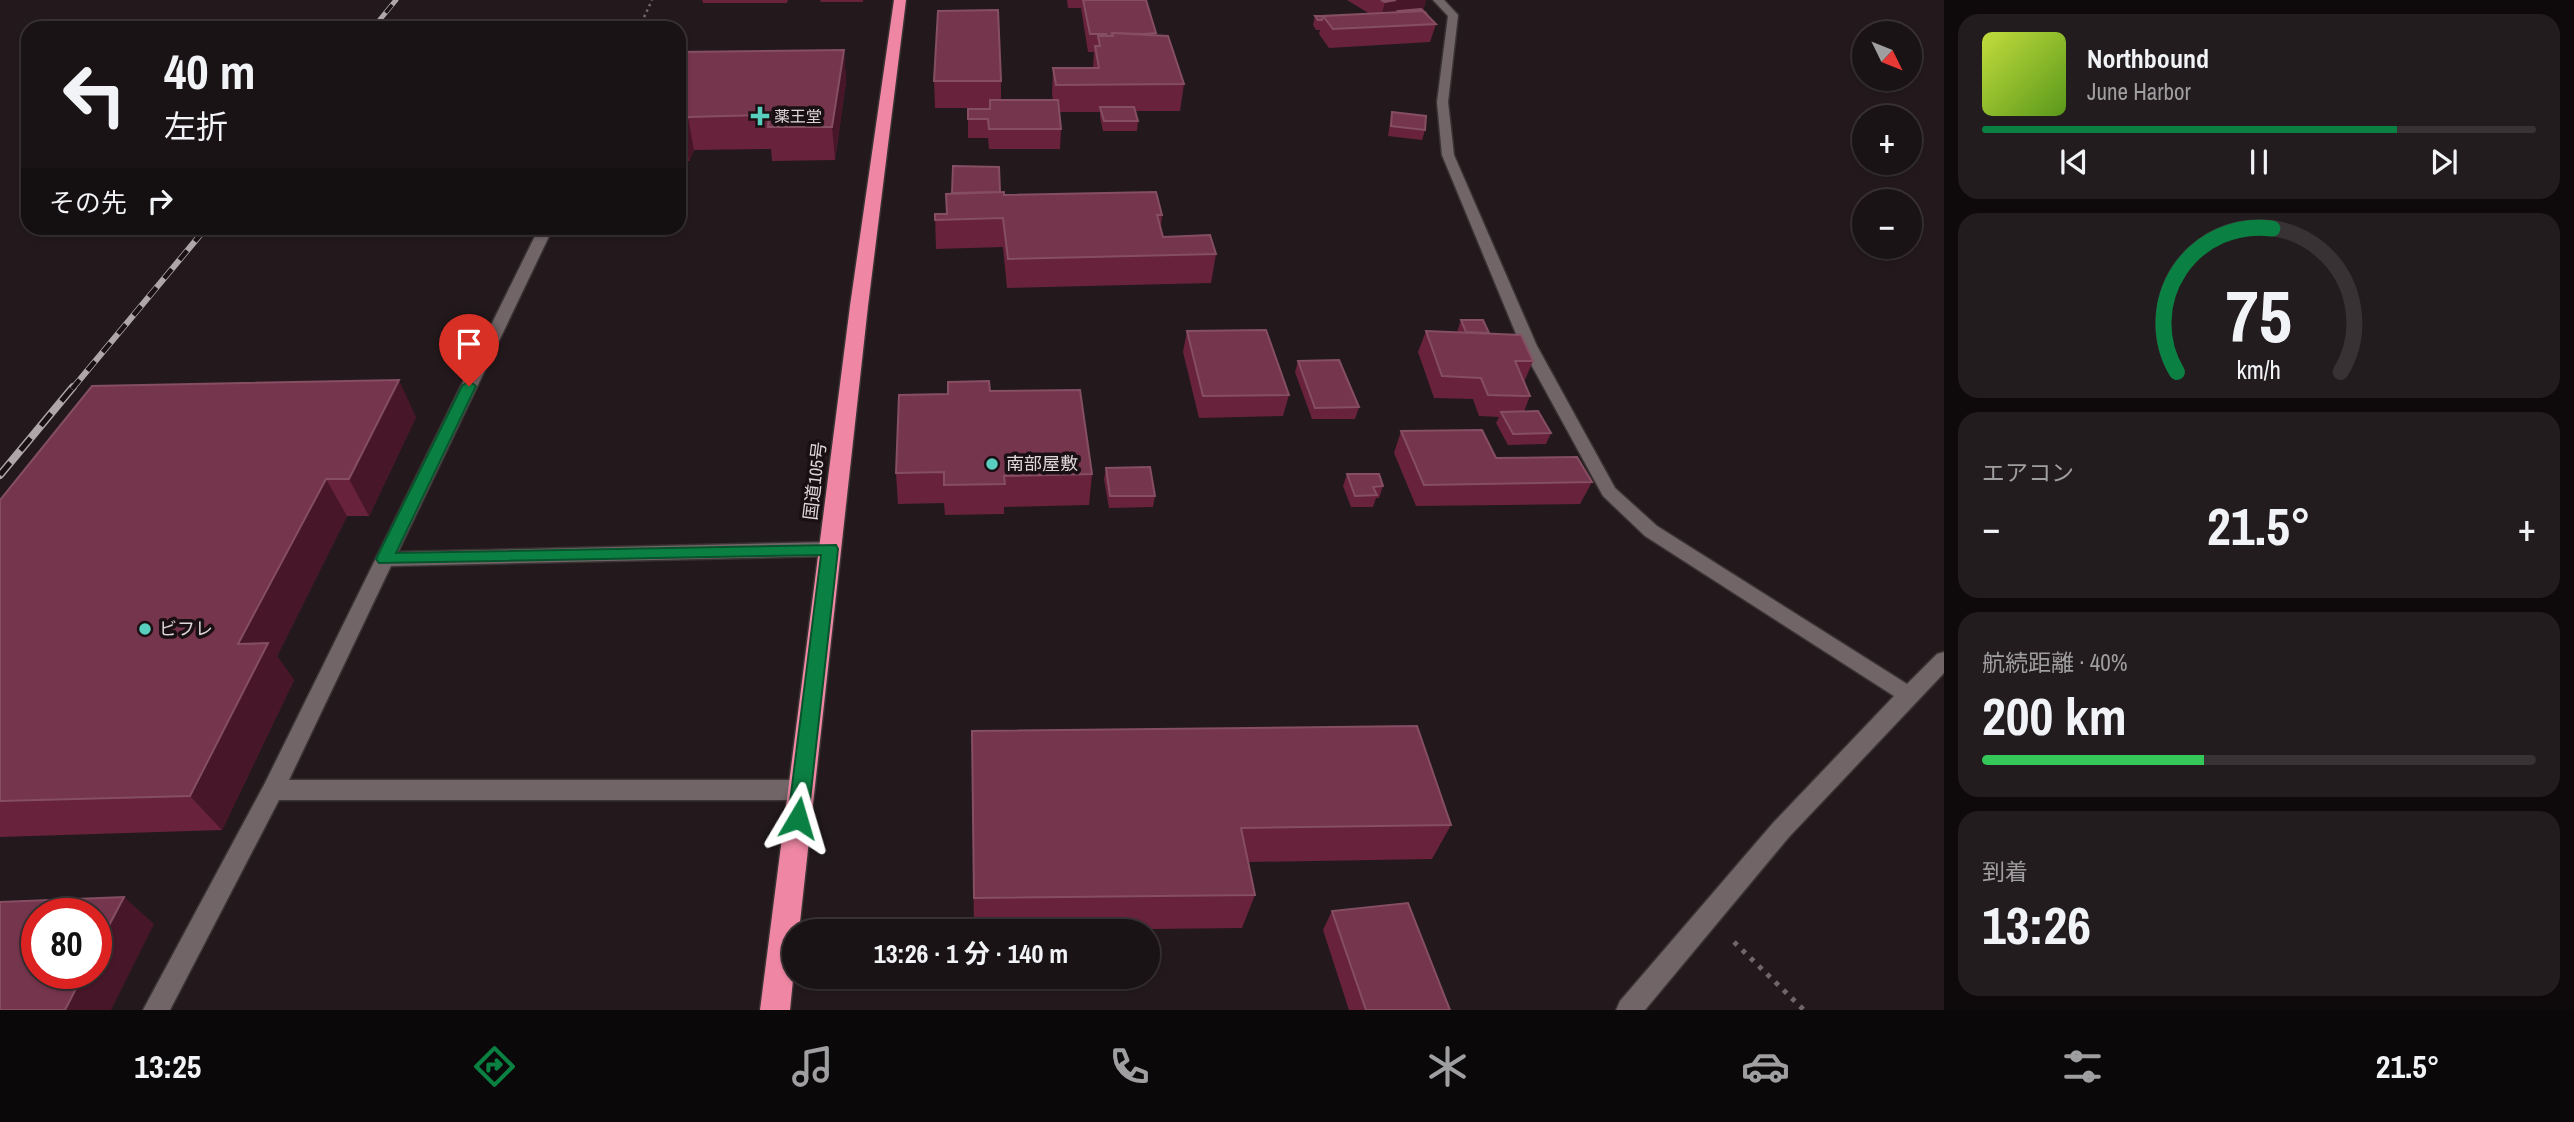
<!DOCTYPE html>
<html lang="ja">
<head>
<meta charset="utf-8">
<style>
  body { margin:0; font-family:"Archivo Narrow","Noto Sans JP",sans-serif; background:#231c1e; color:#f1f3f6; height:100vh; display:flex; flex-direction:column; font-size:26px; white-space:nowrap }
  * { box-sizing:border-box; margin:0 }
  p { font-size:23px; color:#9f9ea0 }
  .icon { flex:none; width:38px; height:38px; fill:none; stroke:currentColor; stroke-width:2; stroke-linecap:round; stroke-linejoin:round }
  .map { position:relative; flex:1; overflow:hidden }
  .panel { display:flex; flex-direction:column; gap:14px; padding:14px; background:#0e0a0c; width:630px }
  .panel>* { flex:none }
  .top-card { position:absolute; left:21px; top:21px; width:665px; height:214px; border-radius:21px; box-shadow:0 2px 5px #0004,0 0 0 2px #383234; background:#1a1315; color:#f1f3f6; overflow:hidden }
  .needle { width:46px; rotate:133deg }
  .fabs { position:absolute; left:1852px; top:21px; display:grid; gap:14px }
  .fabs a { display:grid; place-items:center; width:70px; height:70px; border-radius:50%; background:#1a1315; box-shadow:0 2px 5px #0004,0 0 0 2px #383234; font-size:35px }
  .speed { position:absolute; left:21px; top:898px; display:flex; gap:14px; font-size:35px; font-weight:700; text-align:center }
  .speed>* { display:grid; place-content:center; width:91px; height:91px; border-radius:50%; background:#1a1315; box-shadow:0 2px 5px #0004,0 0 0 2px #383234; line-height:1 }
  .speed .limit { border:10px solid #d22; background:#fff; color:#111 }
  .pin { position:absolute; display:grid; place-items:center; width:60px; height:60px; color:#fff; margin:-72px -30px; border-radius:50% 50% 50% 0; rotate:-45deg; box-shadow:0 0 7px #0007 }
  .pin .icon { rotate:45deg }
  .me { position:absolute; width:77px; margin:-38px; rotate:7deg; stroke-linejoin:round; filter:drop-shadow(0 0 5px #0008) }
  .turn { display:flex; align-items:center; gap:24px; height:147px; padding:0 28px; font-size:32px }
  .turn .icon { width:91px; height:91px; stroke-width:2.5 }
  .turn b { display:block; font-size:49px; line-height:60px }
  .then { display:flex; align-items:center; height:66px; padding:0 28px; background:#0003; gap:14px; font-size:26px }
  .big { font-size:52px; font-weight:700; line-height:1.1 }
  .panel .card { flex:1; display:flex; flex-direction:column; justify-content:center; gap:10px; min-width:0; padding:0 24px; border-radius:21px; background:#231c1e }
  .panel .dial { align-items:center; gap:0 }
  .dial svg { height:182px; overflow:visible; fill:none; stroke:#383234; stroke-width:7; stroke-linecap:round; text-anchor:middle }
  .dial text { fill:#f1f3f6; stroke:none }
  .song { display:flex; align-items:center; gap:21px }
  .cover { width:84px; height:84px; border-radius:10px; background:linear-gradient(135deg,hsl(70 70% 55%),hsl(90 70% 35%)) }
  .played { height:7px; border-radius:4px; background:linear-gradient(90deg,#0b8043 75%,#383234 75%) }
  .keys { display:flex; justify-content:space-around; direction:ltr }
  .heat { display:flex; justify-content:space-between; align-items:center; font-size:38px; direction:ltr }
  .charge { height:10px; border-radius:5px; background:linear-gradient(90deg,#34c759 40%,#383234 0) }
  .trip { position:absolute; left:782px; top:919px; width:378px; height:70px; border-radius:35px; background:#1a1315; box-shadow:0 2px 5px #0004,0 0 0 2px #383234; font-weight:700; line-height:70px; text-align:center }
  .tabs { display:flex; height:112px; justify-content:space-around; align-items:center; background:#0a0808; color:#9f9ea0 }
  .tabs .icon { width:49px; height:49px }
  .tabs .current { color:#0b8043 }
  .tabs b { font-size:32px; color:#f1f3f6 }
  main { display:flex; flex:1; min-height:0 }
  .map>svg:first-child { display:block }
</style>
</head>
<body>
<main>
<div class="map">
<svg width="1944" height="1010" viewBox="0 0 1944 1010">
  <rect width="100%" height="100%" fill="#23191c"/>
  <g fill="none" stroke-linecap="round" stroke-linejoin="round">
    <g stroke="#3a3334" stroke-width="3">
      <polygon id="lane" points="539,228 553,228 398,552 830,542 836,544 839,549 836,554 830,556 391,566 289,780 801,780 809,783 812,790 809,797 801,800 279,800 170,1010 143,1010 265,783"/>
    </g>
    <g stroke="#3a3334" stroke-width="3">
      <polygon id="street" points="1433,0 1444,0 1458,15 1448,102 1454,155 1537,346 1615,488 1657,526 1907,684 1937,654 1944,652 1944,673 1789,837 1645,1010 1616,1010 1620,1001 1773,823 1894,696 1645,536 1603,496 1521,346 1442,155 1437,102 1448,16"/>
    </g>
    <g stroke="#3a3334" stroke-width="3">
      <polygon id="highway" points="894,0 906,0 868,306 799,931 794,931 794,970 790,1010 760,1010 850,306"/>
    </g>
    <polyline stroke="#6f6669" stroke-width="2.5" stroke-dasharray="2.5 3.5" stroke-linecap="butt" points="639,28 652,0"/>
    <polyline stroke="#6f6669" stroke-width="5" stroke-dasharray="4.5 7" stroke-linecap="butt" points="1734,942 1804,1010"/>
    <use href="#lane" fill="#716567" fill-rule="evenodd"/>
    <use href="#street" fill="#716567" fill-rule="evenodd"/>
    <use href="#highway" fill="#ef87a4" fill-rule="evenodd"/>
    <g stroke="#aea6a8" stroke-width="5">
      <polyline id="rail-far2" points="373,28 396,0"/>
    </g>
    <g stroke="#aea6a8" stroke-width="6">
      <polyline id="rail-far1" points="72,389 206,228"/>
    </g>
    <g stroke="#aea6a8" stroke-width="8">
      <polyline id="rail" points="0,475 73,387"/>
    </g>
    <use href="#rail-far2" stroke="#1a1013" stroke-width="3.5" stroke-dasharray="10" stroke-linecap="butt"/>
    <use href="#rail-far1" stroke="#1a1013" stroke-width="4.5" stroke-dasharray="12" stroke-linecap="butt"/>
    <use href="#rail" stroke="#1a1013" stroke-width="5" stroke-dasharray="16" stroke-linecap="butt"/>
  </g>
  <g fill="#68223c">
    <polygon points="702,0 788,0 787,3 703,3"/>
    <polygon points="820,0 863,0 863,2 821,2"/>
    <polygon points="1067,0 1146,0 1156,35 1184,84 1180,111 1135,111 1138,121 1137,131 1103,131 1100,117 1100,112 1060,112 1061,129 1060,149 989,149 988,138 968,138 968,109 990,109 990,108 935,108 934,81 1001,81 1001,100 1053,100 1052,95 1053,68 1093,68 1094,52 1088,52 1081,8 1068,8"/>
    <polygon points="1347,0 1426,0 1423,11 1436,24 1430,42 1329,48 1319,34 1320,30 1316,30 1313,25 1315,16 1370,14"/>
    <polygon points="844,50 846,82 835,160 772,161 771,149 694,150 689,161 679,161 679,52"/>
    <polygon points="1392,112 1425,130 1422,140 1388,136 1390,122"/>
    <polygon points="1000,192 1004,195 1162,215 1161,227 1163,237 1216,254 1211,283 1007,288 1003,247 936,249 935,214 946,214 946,194"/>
    <polygon points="1461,320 1489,333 1533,361 1524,382 1530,396 1524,411 1551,433 1546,444 1508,445 1496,423 1499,417 1479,416 1473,399 1434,398 1418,352 1426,331 1457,332"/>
    <polygon points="1187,331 1289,395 1283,416 1199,418 1183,352"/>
    <polygon points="1298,361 1359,407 1355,419 1312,419 1295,372"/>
    <polygon points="990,391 1092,474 1089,505 1004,507 1004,514 945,515 944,503 898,504 896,473 948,394"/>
    <polygon points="416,417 369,516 347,516 277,656 294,680 222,830 0,837 0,500"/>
    <polygon points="1401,431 1496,458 1592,482 1580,504 1416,506 1394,453"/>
    <polygon points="1106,468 1155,496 1153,507 1109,508 1104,479"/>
    <polygon points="1347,474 1383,486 1379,498 1376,498 1373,507 1351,507 1343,486"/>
    <polygon points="972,767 1451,825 1432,859 1248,862 1255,895 1242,928 974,931"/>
    <polygon points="1332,911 1450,1010 1349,1010 1323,930"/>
  </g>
  <g fill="#471628">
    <polygon points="1396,0 1426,0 1423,11 1399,11 1398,16 1380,20 1385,2"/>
    <polygon points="844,50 846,82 835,160 832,127"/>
    <polygon points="688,117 694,150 689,161 683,127"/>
    <polygon points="399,380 416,417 369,516 349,479"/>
    <polygon points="326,479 347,516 277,656 294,680 222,830 190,796 238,644"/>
    <polygon points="124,897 154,924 111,1010 65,1010 84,973 96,973 96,950"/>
  </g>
  <g fill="#75354d" stroke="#854e63" stroke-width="2">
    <polygon points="1083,0 1146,0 1156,33 1143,34 1112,33 1112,36 1107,36 1106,34 1090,34"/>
    <polygon points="1381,0 1396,0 1385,2"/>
    <polygon points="1421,9 1427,14 1423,11 1401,12 1399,11"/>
    <polygon points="998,10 1001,81 934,81 938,11"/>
    <polygon points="1423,11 1436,24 1333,29 1323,16"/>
    <polygon points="1315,16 1326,16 1323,16 1322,20 1318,20"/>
    <polygon points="1112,33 1168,36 1184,84 1056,85 1053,68 1099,68 1095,46 1100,46 1098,36 1113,36"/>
    <polygon points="844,50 832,127 768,127 769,115 688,117 683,127 679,127 679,52"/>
    <polygon points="990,100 1058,100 1061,129 989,129 988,119 968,119 968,109 990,109"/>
    <polygon points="1100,107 1134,107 1138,121 1104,121"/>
    <polygon points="1392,112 1426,116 1425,130 1391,126"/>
    <polygon points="953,166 999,167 1000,192 952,193"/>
    <polygon points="1004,192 1004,195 1156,192 1162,215 1157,215 1163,237 1210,235 1216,254 1008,259 1003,218 935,220 935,214 947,214 946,194"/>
    <polygon points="1461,320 1483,320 1489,333 1466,332"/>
    <polygon points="1266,330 1289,395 1203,396 1187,331"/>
    <polygon points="1426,331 1521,335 1533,361 1515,361 1530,396 1488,395 1481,378 1442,376"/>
    <polygon points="1339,360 1359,407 1315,408 1298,361"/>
    <polygon points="399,380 349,479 326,479 238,644 268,643 190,796 0,801 0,500 92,386"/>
    <polygon points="989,381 990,391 1080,390 1092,474 1004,476 1005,484 944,485 944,472 896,473 899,395 948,394 948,382"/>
    <polygon points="1538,411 1551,433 1513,434 1501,412"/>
    <polygon points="1482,430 1496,458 1577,457 1592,482 1424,485 1401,431"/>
    <polygon points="1150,467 1155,496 1110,496 1106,468"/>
    <polygon points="1347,474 1379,474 1383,486 1373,487 1377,495 1355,496"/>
    <polygon points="1417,726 1451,825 1241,828 1255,895 974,898 972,731"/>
    <polygon points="124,897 96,950 96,914 37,914 37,973 84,973 65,1010 0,1010 0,902"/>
    <polygon points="1408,903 1450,1010 1366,1010 1332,911"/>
  </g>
  <polygon fill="#0b8043" stroke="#07532c" stroke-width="2" points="469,381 476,386 396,553 836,545 838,549 808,818 805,824 798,827 791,824 788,818 821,555 379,563 376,559 462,386"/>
  <g fill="#59cebe" stroke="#1a1013" stroke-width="2.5">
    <path d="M756.5 105.5h7v7h7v7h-7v7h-7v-7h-7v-7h7z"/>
    <circle cx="992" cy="464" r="7"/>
    <circle cx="145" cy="629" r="7"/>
  </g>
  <g text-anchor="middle" stroke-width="7" stroke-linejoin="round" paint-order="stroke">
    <g font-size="16" fill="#ded7d9" stroke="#1a1013" text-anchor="start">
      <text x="774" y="122">薬王堂</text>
    </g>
    <g font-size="18" fill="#ded7d9" stroke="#1a1013" text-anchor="start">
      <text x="1006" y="470">南部屋敷</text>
      <text x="159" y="635">ビフレ</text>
    </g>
    <g font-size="18" fill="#ded7d9" stroke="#1a1013">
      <text transform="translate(815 481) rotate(-83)" y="6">国道105号</text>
    </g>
  </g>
</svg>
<div class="fabs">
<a><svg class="needle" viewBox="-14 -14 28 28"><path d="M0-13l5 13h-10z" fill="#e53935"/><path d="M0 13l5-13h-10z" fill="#9f9ea0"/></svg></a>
<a>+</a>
<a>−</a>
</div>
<div class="speed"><div class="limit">80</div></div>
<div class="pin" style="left:469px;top:386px;background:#d93025"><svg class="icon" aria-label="arrive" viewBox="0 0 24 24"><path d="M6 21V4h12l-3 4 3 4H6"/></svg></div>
<svg class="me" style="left:798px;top:818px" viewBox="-20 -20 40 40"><path d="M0-17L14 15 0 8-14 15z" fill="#0b8043" stroke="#fff" stroke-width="4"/></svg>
<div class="trip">13:26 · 1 分 · 140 m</div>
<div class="top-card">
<div class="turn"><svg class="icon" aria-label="left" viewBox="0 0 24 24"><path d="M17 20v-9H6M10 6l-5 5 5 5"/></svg><div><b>40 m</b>左折</div></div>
<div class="then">その先<svg class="icon" aria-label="right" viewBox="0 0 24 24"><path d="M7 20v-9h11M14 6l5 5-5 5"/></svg></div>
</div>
</div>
<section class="panel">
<div class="card">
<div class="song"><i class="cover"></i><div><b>Northbound</b><p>June Harbor</p></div></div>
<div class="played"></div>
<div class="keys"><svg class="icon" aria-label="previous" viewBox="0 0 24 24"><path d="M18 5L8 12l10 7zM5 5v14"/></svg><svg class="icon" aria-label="pause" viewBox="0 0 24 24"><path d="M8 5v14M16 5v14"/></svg><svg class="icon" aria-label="next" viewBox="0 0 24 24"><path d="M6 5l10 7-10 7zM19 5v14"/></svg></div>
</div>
<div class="card dial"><svg viewBox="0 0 100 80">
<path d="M14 69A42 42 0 1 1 86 69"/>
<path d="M14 69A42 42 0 0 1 56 6" stroke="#0b8043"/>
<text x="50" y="56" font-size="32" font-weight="700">75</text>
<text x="50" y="72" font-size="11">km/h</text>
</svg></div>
<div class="card"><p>エアコン</p>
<div class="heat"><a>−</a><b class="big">21.5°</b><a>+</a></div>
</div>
<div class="card"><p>航続距離 · 40%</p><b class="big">200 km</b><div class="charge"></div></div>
<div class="card"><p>到着</p><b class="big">13:26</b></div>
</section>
</main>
<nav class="tabs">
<b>13:25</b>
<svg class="icon current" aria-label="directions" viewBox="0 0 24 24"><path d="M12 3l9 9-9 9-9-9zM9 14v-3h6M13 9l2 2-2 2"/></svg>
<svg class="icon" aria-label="music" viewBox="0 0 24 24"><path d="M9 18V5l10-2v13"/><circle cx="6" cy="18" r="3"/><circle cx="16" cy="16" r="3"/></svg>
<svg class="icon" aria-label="phone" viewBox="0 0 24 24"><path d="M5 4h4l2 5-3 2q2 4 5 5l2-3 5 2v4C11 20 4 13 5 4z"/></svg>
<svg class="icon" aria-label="climate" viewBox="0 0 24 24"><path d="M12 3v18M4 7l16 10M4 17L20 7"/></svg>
<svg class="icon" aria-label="car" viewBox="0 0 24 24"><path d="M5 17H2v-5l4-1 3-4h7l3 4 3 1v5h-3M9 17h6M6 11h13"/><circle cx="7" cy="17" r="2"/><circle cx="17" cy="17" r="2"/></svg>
<svg class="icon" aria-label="filters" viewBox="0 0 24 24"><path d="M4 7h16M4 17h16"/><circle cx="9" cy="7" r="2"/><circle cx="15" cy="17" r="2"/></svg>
<b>21.5°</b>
</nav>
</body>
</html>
